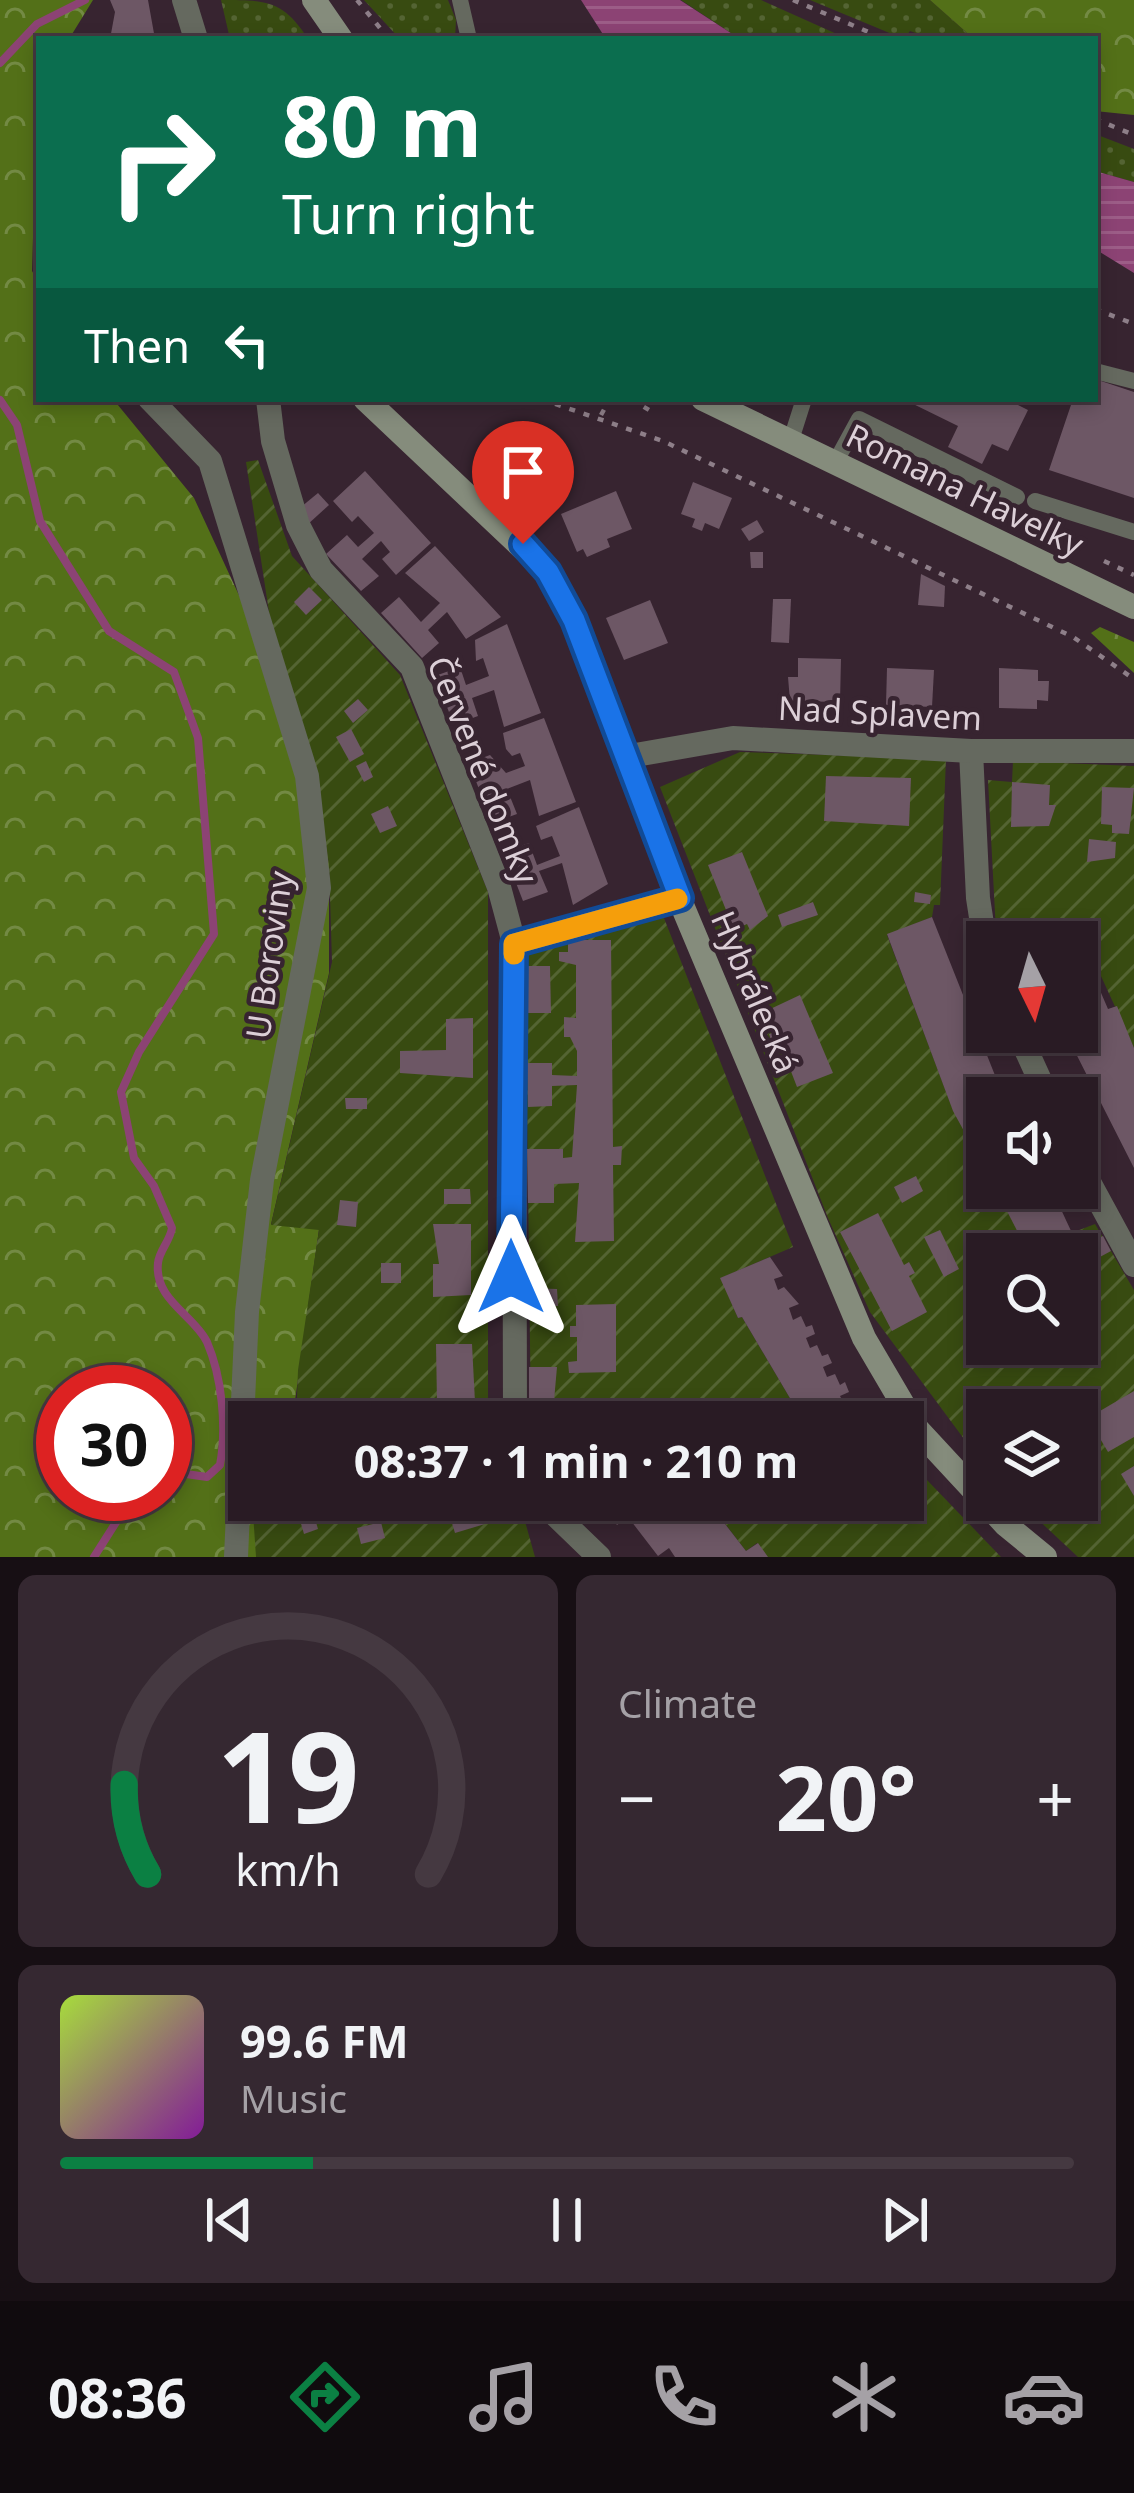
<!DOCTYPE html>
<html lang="en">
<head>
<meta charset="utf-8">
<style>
  body { margin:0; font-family:"Noto Sans",sans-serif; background:#352831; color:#f1f3f6; height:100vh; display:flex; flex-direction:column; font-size:45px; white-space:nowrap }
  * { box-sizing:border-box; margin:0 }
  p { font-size:39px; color:#a5a1a6 }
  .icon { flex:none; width:66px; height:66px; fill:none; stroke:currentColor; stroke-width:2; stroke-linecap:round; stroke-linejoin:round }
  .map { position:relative; height:1557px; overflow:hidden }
  .panel { display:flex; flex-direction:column; gap:18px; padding:18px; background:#170f14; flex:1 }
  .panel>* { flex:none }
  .guide { position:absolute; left:36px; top:36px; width:1062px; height:366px; border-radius:0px; box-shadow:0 6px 18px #0003,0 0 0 3px #453941; background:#0b6e4f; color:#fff; overflow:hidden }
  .needle { width:78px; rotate:175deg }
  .buttons { position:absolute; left:966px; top:921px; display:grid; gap:24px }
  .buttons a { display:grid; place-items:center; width:132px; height:132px; border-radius:0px; background:#291b24; box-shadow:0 6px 18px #0003,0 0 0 3px #453941; font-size:60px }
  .speed { position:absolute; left:36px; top:1365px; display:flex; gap:24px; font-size:60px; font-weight:700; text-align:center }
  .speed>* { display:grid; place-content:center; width:156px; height:156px; border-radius:50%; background:#291b24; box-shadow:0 6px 18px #0003,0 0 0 3px #453941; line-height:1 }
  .speed .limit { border:18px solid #d22; background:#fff; color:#111 }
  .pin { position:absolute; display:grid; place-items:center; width:102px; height:102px; color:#fff; margin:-123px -51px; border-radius:50% 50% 50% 0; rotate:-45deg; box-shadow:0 0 12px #0007 }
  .pin .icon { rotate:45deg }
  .me { position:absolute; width:132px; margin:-66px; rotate:0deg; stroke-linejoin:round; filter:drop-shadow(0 0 9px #0008) }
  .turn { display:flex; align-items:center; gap:42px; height:252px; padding:0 48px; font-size:54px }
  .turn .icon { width:156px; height:156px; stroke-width:2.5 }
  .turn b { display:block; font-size:84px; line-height:102px }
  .then { display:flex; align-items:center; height:114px; padding:0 48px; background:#0003; gap:24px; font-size:45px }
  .big { font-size:90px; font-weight:700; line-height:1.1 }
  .panel .card { flex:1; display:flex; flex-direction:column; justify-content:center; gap:18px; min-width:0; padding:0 42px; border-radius:18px; background:#352831 }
  .panel .dial { align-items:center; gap:0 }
  .dial svg { height:312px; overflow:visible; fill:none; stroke:#453941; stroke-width:7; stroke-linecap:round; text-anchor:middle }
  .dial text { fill:#f1f3f6; stroke:none }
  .song { display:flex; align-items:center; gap:36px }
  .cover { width:144px; height:144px; border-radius:18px; background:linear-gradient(135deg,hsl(80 70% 55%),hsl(290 70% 35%)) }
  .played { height:12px; border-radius:6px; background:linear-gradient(90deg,#0b8043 25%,#453941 25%) }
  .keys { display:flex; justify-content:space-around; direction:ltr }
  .heat { display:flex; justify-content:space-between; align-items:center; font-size:66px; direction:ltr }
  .panel .tiles { flex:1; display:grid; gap:18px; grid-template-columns:1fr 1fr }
  .card:last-child { grid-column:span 2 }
  .trip { position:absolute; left:228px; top:1401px; width:696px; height:120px; border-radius:0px; background:#291b24; box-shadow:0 6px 18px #0003,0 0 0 3px #453941; font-weight:700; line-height:120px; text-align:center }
  .menu { display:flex; height:192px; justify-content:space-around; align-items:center; background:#100b0e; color:#a5a1a6 }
  .menu .icon { width:84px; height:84px }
  .menu .current { color:#0b8043 }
  .menu b { font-size:54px; color:#f1f3f6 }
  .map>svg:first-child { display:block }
</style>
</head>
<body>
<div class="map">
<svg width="1134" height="1557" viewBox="0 0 1134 1557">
  <defs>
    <pattern id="grass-dots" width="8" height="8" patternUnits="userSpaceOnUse" patternTransform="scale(3)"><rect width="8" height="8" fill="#384b11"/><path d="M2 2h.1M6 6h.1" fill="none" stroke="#546433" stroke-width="1.8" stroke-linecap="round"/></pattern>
    <pattern id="forest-crowns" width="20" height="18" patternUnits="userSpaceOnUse" patternTransform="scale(3)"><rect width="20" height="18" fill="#537018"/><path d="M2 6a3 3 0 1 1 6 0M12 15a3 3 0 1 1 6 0" fill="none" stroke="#738a44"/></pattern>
    <pattern id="garden-furrows" width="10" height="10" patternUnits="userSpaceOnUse" patternTransform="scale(3)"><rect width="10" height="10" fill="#384b11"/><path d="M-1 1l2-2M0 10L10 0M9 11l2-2" fill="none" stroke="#546433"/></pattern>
    <pattern id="water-rules" width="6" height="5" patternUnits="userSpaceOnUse" patternTransform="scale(3)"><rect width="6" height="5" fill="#8c4374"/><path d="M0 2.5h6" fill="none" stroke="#9c5d87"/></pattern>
  </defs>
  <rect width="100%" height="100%" fill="#372430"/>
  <g fill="url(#grass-dots)">
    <path d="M221,0C267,0 283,0 308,39H230Z"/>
    <polygon points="364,0 448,0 456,20 455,39 399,38"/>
    <polygon points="681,0 761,0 848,39 740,39"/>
    <polygon points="810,0 930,0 974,39 933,39 910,31 904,39"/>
    <polygon points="1095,134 1134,149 1134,182 1095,171"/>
  </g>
  <g fill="url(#forest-crowns)" fill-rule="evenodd">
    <path d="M0,0H93L69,39H39L32,271L39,283V399H113L194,498L311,751L329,864V973L271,1224L319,1229L292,1422H249V1500H286L299,1557H0ZM63,1392H165V1494H63Z"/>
    <polygon points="930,0 1134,0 1134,115 1095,111 1095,39 974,39"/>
    <polygon points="1100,627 1134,642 1134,673 1091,633"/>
  </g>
  <g fill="url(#garden-furrows)" fill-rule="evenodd">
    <polygon points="258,460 292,556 400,675 488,892 488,1405 497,1422 296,1422 298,1370 319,1230 271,1225 332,962 329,864 311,751 271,625 246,462"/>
    <path d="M740,752L946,759L940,905H934L932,917L887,935L953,1110L987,1165V1188L1001,1192L1027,1250L1095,1224L1134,1290V1557H1078L1017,1500H1077V1410H987V1470L870,1312L828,1218L660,787ZM987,1254H1077V1344H987Z"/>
    <polygon points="1013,761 1134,766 1134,1048 1095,963 1077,971 1077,942 1022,942 996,932 988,780 1012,782"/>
    <polygon points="662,913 793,1247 721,1278 738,1318 742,1317 804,1422 531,1422 525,948"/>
    <polygon points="903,1455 1001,1557 767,1557 757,1543 746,1551 716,1512 704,1520 690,1500 903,1500"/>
    <polygon points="263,1500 519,1500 535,1557 256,1557 253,1513"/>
  </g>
  <g fill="url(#water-rules)">
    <polygon points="581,0 680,0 740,39 606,39"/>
    <polygon points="1095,171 1134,182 1134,273 1095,249"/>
  </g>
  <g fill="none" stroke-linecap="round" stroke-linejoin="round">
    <g stroke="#8c4374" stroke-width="8">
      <polyline points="0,63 37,24 85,0"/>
      <path d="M0,400L17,425L40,521L109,631L174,672L198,738L214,934L139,1052L121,1092L134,1158L154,1186L172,1228C170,1241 159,1251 158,1263C154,1300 194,1315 207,1342C222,1377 227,1427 220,1465L207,1477L165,1471"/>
      <polyline points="94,1557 134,1494"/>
    </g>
  </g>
  <g fill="#6d5765">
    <polygon points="110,0 148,0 155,39 110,39 115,12"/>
    <polygon points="1095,379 1134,392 1134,498 1049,470 1073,399 1095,399"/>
    <polygon points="903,399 1006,399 1028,410 1008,451 992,444 982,464 948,447 958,426"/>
    <polygon points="365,471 431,543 396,575 382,559 390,552 381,541 362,559 379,576 361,591 326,554 347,535 358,547 374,533 358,516 352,522 333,501"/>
    <polygon points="693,482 732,498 719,529 705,523 702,531 692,527 695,519 681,514"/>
    <polygon points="616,491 632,529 607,539 610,547 587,557 583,549 577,552 561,514"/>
    <polygon points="318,493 329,505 307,525 301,507"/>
    <polygon points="757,520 764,532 749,541 741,529"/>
    <polygon points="435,546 501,617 466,639 447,612 428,630 439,643 422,658 381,613 399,597 421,622 440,603 405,573"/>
    <polygon points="750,552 763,552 763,568 751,568"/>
    <polygon points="921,574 945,586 944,607 918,605"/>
    <polygon points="309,587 322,600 306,615 294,602"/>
    <polygon points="773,599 791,599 789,643 771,642"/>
    <polygon points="650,600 668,643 624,660 606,618"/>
    <polygon points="507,624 541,713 504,727 494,690 472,698 478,716 454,725 435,676 460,667 466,685 489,676 483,658 476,661 475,640"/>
    <polygon points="798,658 841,659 840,702 790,701 788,677 798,677"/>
    <polygon points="887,668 934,670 932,707 886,705"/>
    <polygon points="999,668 1038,670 1038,681 1049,681 1048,701 1037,700 1037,709 999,708"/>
    <polygon points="358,699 368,710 353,723 344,711"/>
    <polygon points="544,718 576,802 539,816 530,780 507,789 517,814 492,823 469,763 490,755 506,773 525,766 520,753 512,756 506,749 503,733"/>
    <polygon points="351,729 364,754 350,762 336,737"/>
    <polygon points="366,761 373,777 364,782 356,766"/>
    <polygon points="826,776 911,778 909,826 824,821"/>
    <polygon points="1012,782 1050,785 1049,805 1056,805 1049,826 1011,827"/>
    <polygon points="1102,787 1134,788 1129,834 1112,833 1112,825 1101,824"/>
    <polygon points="388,806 397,826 380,833 371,814"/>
    <polygon points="579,807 608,884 573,905 562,863 539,871 548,892 523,901 504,852 529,843 537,865 560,856 552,836 541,840 536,826"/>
    <polygon points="1089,839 1116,842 1115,858 1087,862"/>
    <polygon points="742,852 768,916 750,930 747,924 734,930 708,865"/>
    <polygon points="915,892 931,895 930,904 914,902"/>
    <polygon points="813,902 818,915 782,927 778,915"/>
    <polygon points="932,917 1004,1098 987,1098 983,1166 953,1111 887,934"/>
    <polygon points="568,940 611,940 613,1147 622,1146 621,1165 613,1165 614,1241 575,1242 579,1183 554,1184 554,1203 528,1203 527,1149 563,1149 563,1158 572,1157 577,1085 552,1086 552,1106 528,1107 527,1063 552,1063 552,1075 577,1076 577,1051 570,1037 564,1037 564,1017 576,1018 576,965 559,961 559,952 568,952"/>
    <polygon points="1089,965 1108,1009 1117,1006 1134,1048 1134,1168 1065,1032 1077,1032 1077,971"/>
    <polygon points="525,966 550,966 551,1013 526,1013"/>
    <polygon points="800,995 833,1073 797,1087 782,1048 771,1053 769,1047 773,1046 769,1034 775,1032 766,1011"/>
    <polygon points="473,1018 473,1078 400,1073 400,1051 446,1050 446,1019"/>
    <polygon points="345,1098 367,1098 367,1109 346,1109"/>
    <polygon points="916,1176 923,1191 902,1203 894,1187"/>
    <polygon points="995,1188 1051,1188 1072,1233 1027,1250"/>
    <polygon points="444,1189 470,1189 471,1204 444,1204"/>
    <polygon points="340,1200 358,1202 356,1227 337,1225"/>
    <polygon points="878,1213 904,1265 909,1262 915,1273 909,1276 927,1312 892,1331 840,1232"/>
    <polygon points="433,1224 471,1224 471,1295 433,1297 433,1264 439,1264"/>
    <polygon points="940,1230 959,1269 944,1277 924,1237"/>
    <polygon points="1103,1236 1111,1251 1087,1264 1079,1250"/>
    <polygon points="770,1257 783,1276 774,1279 778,1290 784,1287 799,1304 789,1308 793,1320 801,1316 806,1327 812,1325 815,1334 806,1338 810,1348 817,1345 822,1356 828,1354 832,1363 823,1367 827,1377 835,1374 840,1385 845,1382 849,1392 840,1396 845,1406 852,1403 867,1421 804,1422 742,1317 738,1318 720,1278"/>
    <rect x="381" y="1263" width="20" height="20"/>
    <polygon points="529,1288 557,1289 558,1306 530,1305"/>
    <polygon points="1077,1299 1088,1319 1077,1326"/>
    <polygon points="616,1304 616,1372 569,1373 568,1362 577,1361 577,1337 570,1337 570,1326 576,1326 576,1305"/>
    <polygon points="436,1344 472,1344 475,1402 437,1403"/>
    <polygon points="529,1367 557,1367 554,1401 529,1401"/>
    <polygon points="1134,1391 1134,1437 1108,1452 1088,1418"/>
    <polygon points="473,1409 473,1422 434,1422 434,1410"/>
    <polygon points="916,1466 926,1489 903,1498 903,1472"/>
    <polygon points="1134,1466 1134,1496 1121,1474"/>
    <polygon points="445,1500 489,1500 495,1521 455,1533"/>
    <polygon points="598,1500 690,1500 704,1520 715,1511 746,1551 758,1543 768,1557 675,1557 669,1548 658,1556 628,1517 617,1525"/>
    <polygon points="311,1505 318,1529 304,1534 297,1510"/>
    <polygon points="381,1522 385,1538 361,1544 357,1528"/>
  </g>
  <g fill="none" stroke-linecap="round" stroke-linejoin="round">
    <g stroke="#8e7f89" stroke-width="4.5" stroke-dasharray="6 9" stroke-linecap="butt">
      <polyline points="357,0 389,39"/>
      <polyline points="793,0 885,39"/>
      <polyline points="1095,119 1134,135"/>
      <polyline points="1095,309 1134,324"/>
      <polyline points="541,399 663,441 1073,637 1134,679"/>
      <polyline points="631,399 649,410"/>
      <polyline points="601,415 610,399"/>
      <polyline points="1104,561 1134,575"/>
    </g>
    <g stroke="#65695f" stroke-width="16">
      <polyline points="460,0 469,39"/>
      <polyline points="1095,371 1134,381"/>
      <polyline points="790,443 804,399"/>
      <polyline points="835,463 859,419 1017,497"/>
      <polyline points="1035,501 1134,532"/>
      <polyline points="514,943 679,898"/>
    </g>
    <g stroke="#65695f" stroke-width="24">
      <polyline points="184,0 196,39"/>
      <polyline points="150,399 210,461 307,776 319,888 262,1180 247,1312 236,1557"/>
      <polyline points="268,399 273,441 298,525 321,570 412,667 499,887 514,943 515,1422"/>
      <polyline points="971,751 978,898 987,956"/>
      <polyline points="624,757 733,738 971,751 1134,751"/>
      <polyline points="1018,1032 1048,1098"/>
      <polyline points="1077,1160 1134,1265"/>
      <polyline points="540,1500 599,1557"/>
    </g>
    <g stroke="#858c7c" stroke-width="24">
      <polyline points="314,0 341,39"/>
      <polyline points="365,399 548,572 574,620 679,898 864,1338 918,1430 1006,1525 1045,1557"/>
      <polyline points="703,399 1134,607"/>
    </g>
  </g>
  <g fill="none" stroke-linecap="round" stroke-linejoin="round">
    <g stroke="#114b97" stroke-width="30">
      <polyline id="route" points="511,1277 514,944 680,898 574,620 548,572 523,544"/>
    </g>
    <use href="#route" stroke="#1a73e8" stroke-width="21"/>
    <polyline stroke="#f59e0b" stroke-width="21" points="514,954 514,944 677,899"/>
  </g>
  <g text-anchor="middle" stroke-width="9" stroke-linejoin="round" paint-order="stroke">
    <g font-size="33" fill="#dccfd7" stroke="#372430">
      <text transform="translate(965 490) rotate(26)" y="12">Romana Havelky</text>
      <text transform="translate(880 713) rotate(3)" y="12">Nad Splavem</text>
      <text transform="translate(483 770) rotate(68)" y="12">Červené domky</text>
      <text transform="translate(269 955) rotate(-82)" y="12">U Boroviny</text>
      <text transform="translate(755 992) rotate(67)" y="12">Hybrálecká</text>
    </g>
  </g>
</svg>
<div class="buttons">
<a><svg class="needle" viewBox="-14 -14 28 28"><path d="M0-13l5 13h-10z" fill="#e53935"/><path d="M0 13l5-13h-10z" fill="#a5a1a6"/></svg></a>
<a><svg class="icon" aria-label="sound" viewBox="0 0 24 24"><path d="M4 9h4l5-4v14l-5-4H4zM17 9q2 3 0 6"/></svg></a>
<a><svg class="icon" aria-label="search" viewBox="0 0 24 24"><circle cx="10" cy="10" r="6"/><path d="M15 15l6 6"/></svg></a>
<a><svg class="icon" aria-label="layers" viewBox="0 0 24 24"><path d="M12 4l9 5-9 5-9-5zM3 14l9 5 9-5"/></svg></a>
</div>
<div class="speed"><div class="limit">30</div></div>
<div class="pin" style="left:523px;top:544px;background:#d93025"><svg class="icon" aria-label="arrive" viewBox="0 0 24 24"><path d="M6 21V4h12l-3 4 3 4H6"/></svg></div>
<svg class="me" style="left:511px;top:1277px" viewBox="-20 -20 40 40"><path d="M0-17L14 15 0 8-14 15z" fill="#1a73e8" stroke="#fff" stroke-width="4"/></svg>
<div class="trip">08:37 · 1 min · 210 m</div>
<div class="guide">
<div class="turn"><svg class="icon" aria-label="right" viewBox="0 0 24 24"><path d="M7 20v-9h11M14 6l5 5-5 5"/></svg><div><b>80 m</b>Turn right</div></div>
<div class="then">Then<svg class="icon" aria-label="left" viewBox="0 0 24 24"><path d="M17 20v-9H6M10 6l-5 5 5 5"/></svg></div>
</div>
</div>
<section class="panel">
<div class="tiles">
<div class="card dial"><svg viewBox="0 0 100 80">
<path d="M14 69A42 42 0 1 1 86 69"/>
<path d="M14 69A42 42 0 0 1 8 46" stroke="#0b8043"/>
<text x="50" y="56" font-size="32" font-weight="700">19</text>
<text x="50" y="72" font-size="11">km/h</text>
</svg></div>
<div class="card"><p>Climate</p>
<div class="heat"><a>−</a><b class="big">20°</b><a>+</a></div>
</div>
<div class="card">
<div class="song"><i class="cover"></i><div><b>99.6 FM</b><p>Music</p></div></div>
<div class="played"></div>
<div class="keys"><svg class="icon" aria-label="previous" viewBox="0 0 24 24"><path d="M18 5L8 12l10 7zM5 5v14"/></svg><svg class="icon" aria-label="pause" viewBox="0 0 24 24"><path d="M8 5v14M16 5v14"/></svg><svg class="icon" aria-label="next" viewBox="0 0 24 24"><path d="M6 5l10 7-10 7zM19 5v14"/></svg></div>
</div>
</div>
</section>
<nav class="menu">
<b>08:36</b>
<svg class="icon current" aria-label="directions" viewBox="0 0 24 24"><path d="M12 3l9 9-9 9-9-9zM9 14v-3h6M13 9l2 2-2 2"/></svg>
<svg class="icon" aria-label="music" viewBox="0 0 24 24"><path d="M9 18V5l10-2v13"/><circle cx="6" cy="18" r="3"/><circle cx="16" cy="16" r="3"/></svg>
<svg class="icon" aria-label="phone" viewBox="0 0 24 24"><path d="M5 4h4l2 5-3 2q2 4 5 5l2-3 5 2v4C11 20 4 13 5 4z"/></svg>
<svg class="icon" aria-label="climate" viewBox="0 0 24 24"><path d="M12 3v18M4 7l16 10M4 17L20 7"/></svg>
<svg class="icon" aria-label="car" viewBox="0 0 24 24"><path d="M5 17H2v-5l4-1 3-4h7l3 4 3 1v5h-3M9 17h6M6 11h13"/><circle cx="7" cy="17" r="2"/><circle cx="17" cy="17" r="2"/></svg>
</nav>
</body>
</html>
